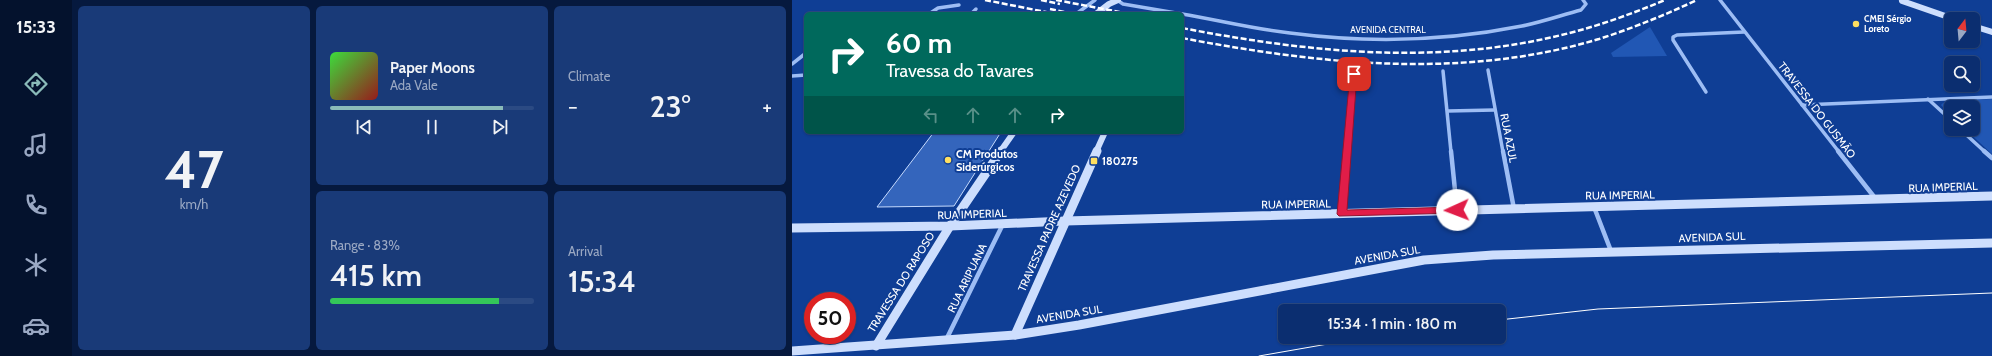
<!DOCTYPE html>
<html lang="en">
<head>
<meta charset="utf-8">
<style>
  body { margin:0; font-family:Cabin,sans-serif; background:#193a78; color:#f1f3f6; height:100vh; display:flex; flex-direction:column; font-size:15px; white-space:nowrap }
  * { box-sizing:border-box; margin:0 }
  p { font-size:13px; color:#9aa8c3 }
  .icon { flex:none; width:22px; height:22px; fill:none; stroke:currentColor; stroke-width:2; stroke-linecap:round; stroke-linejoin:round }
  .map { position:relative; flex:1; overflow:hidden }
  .sheet { display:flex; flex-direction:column; gap:6px; padding:6px; background:#06193e; width:720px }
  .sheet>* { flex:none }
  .banner { position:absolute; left:12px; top:12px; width:380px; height:122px; border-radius:6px; box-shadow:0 1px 3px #0004,0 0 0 1px #2b4a83; background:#00695c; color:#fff; overflow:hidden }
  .needle { width:26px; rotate:16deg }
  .buttons { position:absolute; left:1152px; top:12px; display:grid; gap:8px }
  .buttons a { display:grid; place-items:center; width:36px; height:36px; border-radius:6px; background:#0b2e70; box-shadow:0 1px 3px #0004,0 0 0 1px #2b4a83; font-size:20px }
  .speed { position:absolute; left:12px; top:292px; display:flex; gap:8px; font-size:20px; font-weight:700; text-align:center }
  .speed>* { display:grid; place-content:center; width:52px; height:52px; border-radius:50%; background:#0b2e70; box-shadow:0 1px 3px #0004,0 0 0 1px #2b4a83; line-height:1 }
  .speed .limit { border:6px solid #d22; background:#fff; color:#111 }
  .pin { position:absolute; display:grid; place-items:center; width:34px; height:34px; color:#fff; margin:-17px; border-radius:8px; box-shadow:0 2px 6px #0006 }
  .me { position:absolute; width:44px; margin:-22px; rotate:268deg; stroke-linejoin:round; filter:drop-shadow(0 0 3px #0008) }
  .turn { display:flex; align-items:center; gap:14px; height:84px; padding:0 16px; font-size:18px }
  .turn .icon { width:52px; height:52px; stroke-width:2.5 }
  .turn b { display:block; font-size:28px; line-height:34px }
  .lanes { display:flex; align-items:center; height:38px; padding:0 16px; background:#0003; justify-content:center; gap:20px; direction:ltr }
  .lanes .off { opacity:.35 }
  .big { font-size:30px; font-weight:600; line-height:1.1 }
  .sheet .widget { flex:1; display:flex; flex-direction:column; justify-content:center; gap:6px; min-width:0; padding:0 14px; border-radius:6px; background:#193a78 }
  .sheet .dial { align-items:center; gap:0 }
  .dial b { font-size:52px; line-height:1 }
  .song { display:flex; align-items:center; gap:12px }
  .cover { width:48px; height:48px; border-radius:6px; background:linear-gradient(135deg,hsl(120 70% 55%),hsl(0 70% 35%)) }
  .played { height:4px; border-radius:2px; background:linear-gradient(90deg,#8bbbb9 85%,#2b4a83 85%) }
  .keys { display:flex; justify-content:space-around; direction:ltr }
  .heat { display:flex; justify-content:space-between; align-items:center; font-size:22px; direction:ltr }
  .charge { height:6px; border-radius:3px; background:linear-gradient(90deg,#34c759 83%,#2b4a83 0) }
  .sheet .tiles { flex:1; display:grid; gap:6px; grid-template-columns:repeat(3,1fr) }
  .widget:first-child { grid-row:span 2 }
  .trip { position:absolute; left:486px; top:304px; width:228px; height:40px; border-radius:6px; background:#0b2e70; box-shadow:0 1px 3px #0004,0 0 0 1px #2b4a83; font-weight:600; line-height:40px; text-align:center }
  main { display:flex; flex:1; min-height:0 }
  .menu { display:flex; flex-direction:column; width:72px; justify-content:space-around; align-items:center; background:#04122d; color:#9aa8c3 }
  .menu .icon { width:28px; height:28px }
  .menu .selected { color:#8bbbb9 }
  .menu b { font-size:18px; color:#f1f3f6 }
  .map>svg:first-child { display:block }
</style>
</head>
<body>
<main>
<nav class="menu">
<b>15:33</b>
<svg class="icon selected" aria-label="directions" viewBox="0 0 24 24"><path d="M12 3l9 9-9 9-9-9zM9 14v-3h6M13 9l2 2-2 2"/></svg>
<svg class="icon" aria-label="music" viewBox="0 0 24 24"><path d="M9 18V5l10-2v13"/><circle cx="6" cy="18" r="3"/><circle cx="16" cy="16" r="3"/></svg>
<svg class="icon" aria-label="phone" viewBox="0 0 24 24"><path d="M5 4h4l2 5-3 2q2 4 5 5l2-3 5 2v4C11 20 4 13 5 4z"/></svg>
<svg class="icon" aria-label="climate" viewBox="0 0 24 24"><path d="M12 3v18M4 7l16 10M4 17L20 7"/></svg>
<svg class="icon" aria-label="car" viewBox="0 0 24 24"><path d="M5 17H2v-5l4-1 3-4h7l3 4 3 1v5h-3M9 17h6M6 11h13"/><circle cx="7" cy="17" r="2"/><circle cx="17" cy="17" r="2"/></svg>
</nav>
<section class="sheet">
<div class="tiles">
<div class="widget dial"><b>47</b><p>km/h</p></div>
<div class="widget">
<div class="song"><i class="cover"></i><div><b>Paper Moons</b><p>Ada Vale</p></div></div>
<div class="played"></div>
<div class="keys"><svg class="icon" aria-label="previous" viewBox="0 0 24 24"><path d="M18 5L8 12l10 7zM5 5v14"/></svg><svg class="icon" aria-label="pause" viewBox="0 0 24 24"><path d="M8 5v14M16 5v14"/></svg><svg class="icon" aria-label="next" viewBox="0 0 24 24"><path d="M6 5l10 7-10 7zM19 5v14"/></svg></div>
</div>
<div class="widget"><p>Climate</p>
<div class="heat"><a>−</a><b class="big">23°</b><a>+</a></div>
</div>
<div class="widget"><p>Range · 83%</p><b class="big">415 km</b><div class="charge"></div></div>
<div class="widget"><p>Arrival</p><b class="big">15:34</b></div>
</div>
</section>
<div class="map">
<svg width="1200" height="356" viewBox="0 0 1200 356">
  <rect width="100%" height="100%" fill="#0f3e95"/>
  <g fill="#2157b4">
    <polygon points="858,27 875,56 821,57 819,53"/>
    <polygon points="1200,99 1200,154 1173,129 1181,129 1181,107 1159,107 1159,116 1149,105 1151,103 1157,101"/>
  </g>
  <polygon fill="#3465bc" stroke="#c5dafe" points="142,132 209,132 162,206 85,207"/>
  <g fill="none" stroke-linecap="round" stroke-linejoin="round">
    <g stroke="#9dbdf4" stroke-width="3.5">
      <polyline points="325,0 331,4 390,14"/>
      <polyline points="928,0 1047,152"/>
      <polyline points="137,14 146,8 167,5"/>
      <polyline points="179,14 184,9"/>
      <polyline points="284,14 303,0"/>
      <path d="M390,14C426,20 461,29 498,33C574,43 655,41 730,26C750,22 770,15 789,10L794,4L791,0"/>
      <polyline points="0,64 14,53"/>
      <polyline points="696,70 711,152"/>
      <polyline points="651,71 659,152"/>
      <polyline points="0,76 14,75"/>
      <polyline points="914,92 881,40 881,37 885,35 952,32"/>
      <polyline points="1136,99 1159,120"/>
      <polyline points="1010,105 1200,97"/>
      <polyline points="656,111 702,110"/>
      <polyline points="1168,129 1193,152"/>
      <polyline points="555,152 562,74"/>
    </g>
    <g stroke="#9dbdf4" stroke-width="4.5">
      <polyline points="659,151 665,210"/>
      <polyline points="711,151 722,209"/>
      <polyline points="1046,151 1083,198"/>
      <polyline points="1192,151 1200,158"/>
      <polyline points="802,207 819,251"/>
      <polyline points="550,214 555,151"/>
      <polyline points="154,340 211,224"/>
    </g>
    <g stroke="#cddefd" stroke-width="6">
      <polyline points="1112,0 1110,1 1162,19"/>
      <polyline points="304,14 317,4 326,0"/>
      <polyline points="1181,26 1200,32"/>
      <polyline points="208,152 222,132"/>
      <polyline points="304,152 313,132"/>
    </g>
    <g stroke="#cddefd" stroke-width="9">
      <polyline points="0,228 158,226 273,221 1200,196"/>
      <polyline points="223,335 305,151"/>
      <polyline points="84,346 158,226 209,151"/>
      <polyline points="0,351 223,335 287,325 632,260 701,255 1200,243"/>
    </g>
    <g stroke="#fff" stroke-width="1">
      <polyline points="707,320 806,309 1200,293"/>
      <polyline points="467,356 576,337"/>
    </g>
    <g stroke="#fff" stroke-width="2.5" stroke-dasharray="6 2.5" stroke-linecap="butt">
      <polyline points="193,0 264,14"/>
      <polyline points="249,0 268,4"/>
      <polyline points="264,0 338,14"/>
      <polyline points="258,9 281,14"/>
      <path d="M390,28C520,53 654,67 785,31C815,23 844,12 873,0"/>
      <path d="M390,38C527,64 671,80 807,39C841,28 873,15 905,0"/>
    </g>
  </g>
  <polygon fill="#e11d48" stroke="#92132f" points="562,72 565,74 555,210 665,207 670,210 668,213 547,216 545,214 558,74"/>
  <g fill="#ffdf60" stroke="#0f3e95" stroke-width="1.5">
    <circle cx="1064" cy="24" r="4"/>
    <circle cx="156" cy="160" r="4"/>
    <rect x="298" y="157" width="8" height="8" rx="2"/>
  </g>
  <g text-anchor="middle" stroke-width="4" stroke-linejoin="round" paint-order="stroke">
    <g font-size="9" font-weight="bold" fill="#fff" stroke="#0f3e95" text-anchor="start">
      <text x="1072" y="22">CMEI Sérgio<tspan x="1072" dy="10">Loreto</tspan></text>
    </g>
    <g font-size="9" fill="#fff" stroke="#0f3e95">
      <text x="596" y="33">AVENIDA CENTRAL</text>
    </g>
    <g font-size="11" fill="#fff" stroke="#0f3e95">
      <text transform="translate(1025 110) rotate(52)" y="4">TRAVESSA DO GUSMÃO</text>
      <text transform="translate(717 138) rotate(79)" y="4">RUA AZUL</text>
      <text transform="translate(1151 187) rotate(-2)" y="4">RUA IMPERIAL</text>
      <text transform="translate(828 195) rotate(-1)" y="4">RUA IMPERIAL</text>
      <text transform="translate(504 204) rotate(-1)" y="4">RUA IMPERIAL</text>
      <text transform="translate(180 214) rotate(-2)" y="4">RUA IMPERIAL</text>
      <text transform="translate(257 228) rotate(-66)" y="4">TRAVESSA PADRE AZEVEDO</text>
      <text transform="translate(920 237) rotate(-2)" y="4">AVENIDA SUL</text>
      <text transform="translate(595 255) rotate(-10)" y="4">AVENIDA SUL</text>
      <text transform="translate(175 278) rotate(-64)" y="4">RUA ARIPUANA</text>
      <text transform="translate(109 282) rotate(-58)" y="4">TRAVESSA DO RAPOSO</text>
      <text transform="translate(277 314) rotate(-9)" y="4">AVENIDA SUL</text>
    </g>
    <g font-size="11" font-weight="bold" fill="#fff" stroke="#0f3e95" text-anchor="start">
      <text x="164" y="158">CM Produtos<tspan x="164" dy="13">Siderúrgicos</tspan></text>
      <text x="310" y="165">180275</text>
    </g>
  </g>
</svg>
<div class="buttons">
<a><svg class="needle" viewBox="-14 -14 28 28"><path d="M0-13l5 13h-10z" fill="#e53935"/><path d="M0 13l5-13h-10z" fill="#9aa8c3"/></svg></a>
<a><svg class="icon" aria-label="search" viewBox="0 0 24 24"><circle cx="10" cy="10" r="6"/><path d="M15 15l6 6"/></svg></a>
<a><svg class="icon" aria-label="layers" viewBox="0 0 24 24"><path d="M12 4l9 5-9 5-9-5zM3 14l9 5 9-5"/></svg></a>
</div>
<div class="speed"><div class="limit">50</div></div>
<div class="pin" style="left:562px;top:74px;background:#d93025"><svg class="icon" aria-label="arrive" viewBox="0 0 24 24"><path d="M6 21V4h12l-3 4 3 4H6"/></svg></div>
<svg class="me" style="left:665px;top:210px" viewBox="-20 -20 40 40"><circle r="19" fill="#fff"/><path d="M0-13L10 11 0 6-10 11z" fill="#e11d48"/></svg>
<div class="trip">15:34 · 1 min · 180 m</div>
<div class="banner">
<div class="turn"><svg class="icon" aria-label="right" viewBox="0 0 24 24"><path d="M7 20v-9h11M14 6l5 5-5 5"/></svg><div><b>60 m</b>Travessa do Tavares</div></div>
<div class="lanes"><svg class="icon off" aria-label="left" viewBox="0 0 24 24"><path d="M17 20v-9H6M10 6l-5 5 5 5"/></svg><svg class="icon off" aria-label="ahead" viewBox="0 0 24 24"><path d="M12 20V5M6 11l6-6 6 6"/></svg><svg class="icon off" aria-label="ahead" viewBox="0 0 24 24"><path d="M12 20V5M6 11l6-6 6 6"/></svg><svg class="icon" aria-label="right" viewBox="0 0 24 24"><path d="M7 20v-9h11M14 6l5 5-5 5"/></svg></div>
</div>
</div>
</main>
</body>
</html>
